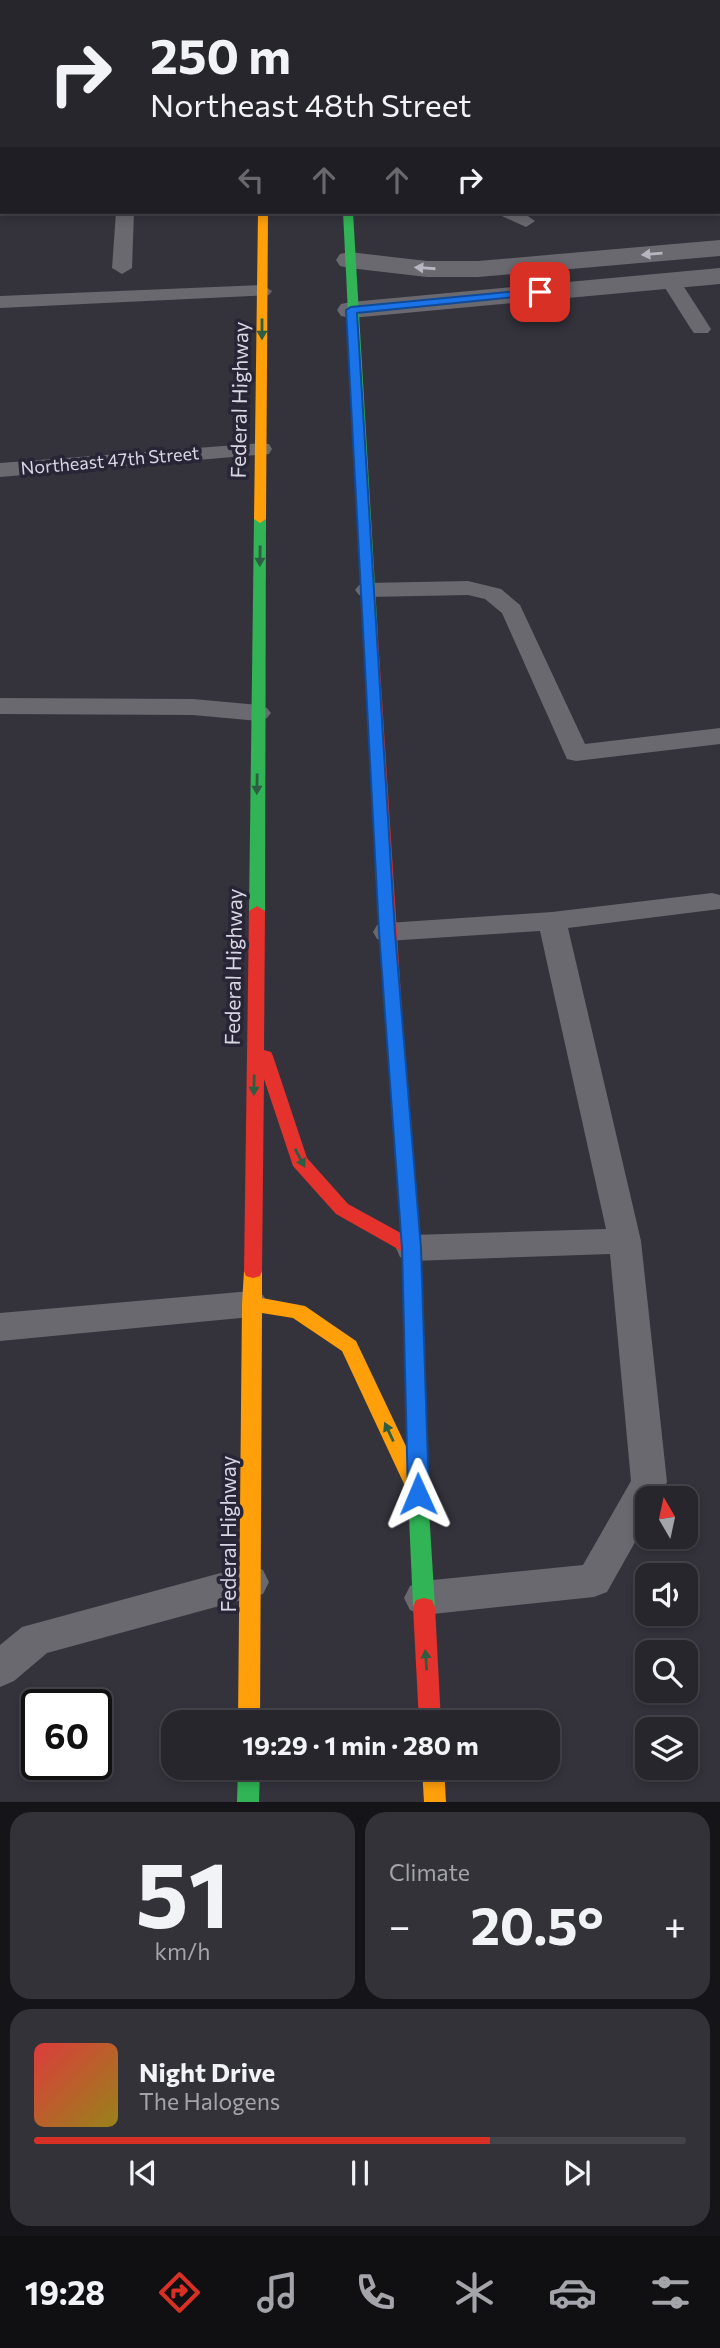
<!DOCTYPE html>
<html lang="en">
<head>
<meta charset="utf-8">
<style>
  body { margin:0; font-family:Commissioner,sans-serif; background:#333239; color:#f1f3f6; height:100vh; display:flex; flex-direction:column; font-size:26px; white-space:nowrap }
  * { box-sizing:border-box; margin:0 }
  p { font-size:23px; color:#a4a5aa }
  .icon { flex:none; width:38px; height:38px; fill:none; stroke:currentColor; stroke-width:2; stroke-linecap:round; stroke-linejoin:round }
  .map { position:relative; height:1802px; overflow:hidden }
  .panel { display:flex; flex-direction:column; gap:10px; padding:10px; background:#151519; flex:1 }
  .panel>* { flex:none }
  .hud { position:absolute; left:0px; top:0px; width:721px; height:214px; box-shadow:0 4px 10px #0003,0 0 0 2px #434349; background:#27262d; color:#f1f3f6; overflow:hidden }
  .needle { width:46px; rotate:351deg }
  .buttons { position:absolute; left:635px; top:1486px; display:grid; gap:14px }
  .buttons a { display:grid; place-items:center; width:63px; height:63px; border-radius:14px; background:#27262d; box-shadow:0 4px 10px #0003,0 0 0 2px #434349; font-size:35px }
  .speed { position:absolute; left:21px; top:1689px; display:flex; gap:14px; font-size:35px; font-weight:700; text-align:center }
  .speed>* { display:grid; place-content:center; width:91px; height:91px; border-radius:50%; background:#27262d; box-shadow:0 4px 10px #0003,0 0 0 2px #434349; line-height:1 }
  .speed .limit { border:4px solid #111; border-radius:10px; background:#fff; color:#111 }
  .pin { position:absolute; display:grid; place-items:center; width:60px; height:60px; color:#fff; margin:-30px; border-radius:14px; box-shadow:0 4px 10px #0006 }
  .me { position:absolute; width:77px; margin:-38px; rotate:359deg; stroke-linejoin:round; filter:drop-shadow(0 0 5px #0008) }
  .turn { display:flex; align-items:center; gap:24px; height:147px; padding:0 35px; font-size:32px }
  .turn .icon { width:91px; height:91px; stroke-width:2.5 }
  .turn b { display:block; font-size:49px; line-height:60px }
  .lanes { display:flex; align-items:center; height:66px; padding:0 35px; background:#0003; justify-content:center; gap:35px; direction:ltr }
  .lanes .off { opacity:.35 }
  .big { font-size:52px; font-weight:700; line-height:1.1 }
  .panel .tile { flex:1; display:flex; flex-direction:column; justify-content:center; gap:10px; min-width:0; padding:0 24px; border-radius:21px; background:#333239 }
  .panel .dial { align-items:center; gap:0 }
  .dial b { font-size:91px; line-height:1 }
  .song { display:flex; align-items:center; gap:21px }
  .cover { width:84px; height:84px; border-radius:10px; background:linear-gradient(135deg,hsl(0 70% 55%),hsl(50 70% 35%)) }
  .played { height:7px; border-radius:4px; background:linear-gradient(90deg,#d93025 70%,#434349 70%) }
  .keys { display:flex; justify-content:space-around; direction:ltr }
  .heat { display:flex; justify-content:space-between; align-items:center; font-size:38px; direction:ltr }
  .panel .tiles { flex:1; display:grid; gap:10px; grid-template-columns:1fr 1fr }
  .tile:last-child { grid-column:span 2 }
  .trip { position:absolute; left:161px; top:1710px; width:399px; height:70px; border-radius:21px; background:#27262d; box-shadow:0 4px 10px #0003,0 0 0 2px #434349; font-weight:700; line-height:70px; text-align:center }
  .dock { display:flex; height:112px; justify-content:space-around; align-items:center; background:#100f12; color:#a4a5aa }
  .dock .icon { width:49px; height:49px }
  .dock .current { color:#d93025 }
  .dock b { font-size:32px; color:#f1f3f6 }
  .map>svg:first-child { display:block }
</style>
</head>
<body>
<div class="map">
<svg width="720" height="1802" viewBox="0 0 720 1802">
  <rect width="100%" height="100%" fill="#34333c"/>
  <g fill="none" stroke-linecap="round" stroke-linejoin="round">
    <g fill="#6a6970" fill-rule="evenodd">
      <polygon points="385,0 428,0 383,2"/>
      <polygon points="436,0 469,0 467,2"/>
      <polygon points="527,0 565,0 525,2"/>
      <polygon points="644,0 663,0 665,2 646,2"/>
      <polygon points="677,0 693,0 694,2 678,2"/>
      <rect x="703" y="0" width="16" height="2"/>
      <rect x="719" y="48" width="1" height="10"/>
      <rect x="719" y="127" width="1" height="10"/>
      <polygon points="116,212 134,212 132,268 122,274 112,268"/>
      <polygon points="499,212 522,212 535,221 526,227 502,216"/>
      <polygon points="670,274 677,276 711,329 708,333 694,333 691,329 660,280"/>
      <polygon points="262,285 272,291 269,295 0,308 0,296"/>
      <polygon points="261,443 269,444 272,449 269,454 0,477 0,463"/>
      <polygon points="468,581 501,589 520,605 585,744 720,728 720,744 576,761 567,759 502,613 485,599 468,595 367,597 359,595 355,590 359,585 367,583"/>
      <polygon points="0,698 193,699 258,705 267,708 271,713 267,718 258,721 193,715 0,714"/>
      <polygon points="712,893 720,895 720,909 568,928 641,1241 667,1482 659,1498 648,1498 648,1519 607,1592 594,1597 423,1615 410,1610 404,1598 410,1586 423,1581 583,1565 631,1481 610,1254 412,1261 400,1257 396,1248 400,1239 412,1235 606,1229 540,931 387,941 377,939 373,932 377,925 387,923 552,912"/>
      <polygon points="251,1291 263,1295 268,1304 263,1313 251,1317 0,1341 0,1313"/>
      <polygon points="250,1565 263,1570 269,1582 263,1594 47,1653 14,1681 0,1687 0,1645 22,1627"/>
    </g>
    <g fill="#6a6970" fill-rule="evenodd">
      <rect x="0" y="189" width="2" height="14"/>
      <polygon points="720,240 720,256 478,277 427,277 349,268 340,266 336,260 340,254 349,252 427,261 478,261"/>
      <polygon points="720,268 720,284 351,318 341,316 337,310 341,304 351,302"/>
    </g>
    <g fill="#30b455" fill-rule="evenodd">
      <rect x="268" y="0" width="8" height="2"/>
      <polygon points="343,212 353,212 378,637 371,641 364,637"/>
      <polygon points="260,515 266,519 265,911 257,916 249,911 254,519"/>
      <polygon points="396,1037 402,1039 404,1043 421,1248 428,1494 435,1607 432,1614 424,1616 416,1614 413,1607 408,1494 403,1248 388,1043 390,1039"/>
      <polygon points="238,1768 260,1768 259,1802 237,1802"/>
    </g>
    <g fill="#ff9f0a" fill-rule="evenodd">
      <polygon points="258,212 268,212 266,519 260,523 254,519"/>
      <polygon points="253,1264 260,1266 262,1271 262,1298 305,1306 356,1341 422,1480 419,1486 412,1489 405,1486 342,1351 293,1318 262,1313 260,1722 238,1722 242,1304 244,1271 246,1266"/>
      <polygon points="422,1768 444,1768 446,1802 424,1802"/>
    </g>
    <g fill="#e5322d" fill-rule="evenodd">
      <rect x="339" y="0" width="8" height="2"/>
      <polygon points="371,633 378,637 404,1043 402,1047 390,1047 388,1043 364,637"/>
      <polygon points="257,906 265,911 264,1050 271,1052 273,1056 307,1158 348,1204 419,1243 421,1248 419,1253 412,1255 405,1253 336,1214 293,1166 264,1079 262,1271 260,1276 253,1278 246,1276 244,1271 249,911"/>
      <polygon points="424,1598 432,1600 435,1607 441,1722 419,1722 413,1607 416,1600"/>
    </g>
  </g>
  <defs><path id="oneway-solid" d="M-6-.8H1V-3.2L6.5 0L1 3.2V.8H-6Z" transform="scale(1.75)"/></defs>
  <g fill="#b7b5c0">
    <use href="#oneway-solid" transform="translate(652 254) rotate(175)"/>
    <use href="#oneway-solid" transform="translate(425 268) rotate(-176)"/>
  </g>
  <g fill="#2b5e42">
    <use href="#oneway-solid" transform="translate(262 329) rotate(90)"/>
    <use href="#oneway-solid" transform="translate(260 556) rotate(91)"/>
    <use href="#oneway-solid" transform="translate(257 784) rotate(91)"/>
    <use href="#oneway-solid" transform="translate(254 1085) rotate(91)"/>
    <use href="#oneway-solid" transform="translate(300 1158) rotate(62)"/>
    <use href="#oneway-solid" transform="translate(389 1432) rotate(-115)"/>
    <use href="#oneway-solid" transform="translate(426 1660) rotate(-94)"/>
  </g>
  <polygon fill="#1a73e8" stroke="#114b97" stroke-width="2" points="540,289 546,292 544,294 357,313 395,932 421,1248 429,1494 426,1500 418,1503 411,1500 408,1494 402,1248 379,932 346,310 351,307"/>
  <g text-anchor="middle" stroke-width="7" stroke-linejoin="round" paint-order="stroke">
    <g font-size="18" fill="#d8d6e2" stroke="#282536">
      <text transform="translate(110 461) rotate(-5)" y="6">Northeast 47th Street</text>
    </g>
    <g font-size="21" fill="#d8d6e2" stroke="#282536">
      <text transform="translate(240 400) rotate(-89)" y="7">Federal Highway</text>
      <text transform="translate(234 967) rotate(-89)" y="7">Federal Highway</text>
      <text transform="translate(229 1534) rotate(-90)" y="7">Federal Highway</text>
    </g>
  </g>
</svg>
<div class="buttons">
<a><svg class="needle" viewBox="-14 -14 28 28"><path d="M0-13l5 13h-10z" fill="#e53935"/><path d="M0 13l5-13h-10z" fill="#a4a5aa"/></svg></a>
<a><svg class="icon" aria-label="sound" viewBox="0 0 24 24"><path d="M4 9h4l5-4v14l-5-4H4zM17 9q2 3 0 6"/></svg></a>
<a><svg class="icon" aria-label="search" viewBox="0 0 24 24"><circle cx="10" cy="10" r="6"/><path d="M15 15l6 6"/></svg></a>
<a><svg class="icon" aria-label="layers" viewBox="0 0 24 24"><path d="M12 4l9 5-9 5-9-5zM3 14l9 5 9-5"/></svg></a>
</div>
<div class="speed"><div class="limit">60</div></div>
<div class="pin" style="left:540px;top:292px;background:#d93025"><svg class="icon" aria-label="arrive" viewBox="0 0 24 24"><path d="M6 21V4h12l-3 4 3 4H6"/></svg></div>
<svg class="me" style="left:418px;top:1494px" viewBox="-20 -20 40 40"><path d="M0-17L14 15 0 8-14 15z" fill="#1a73e8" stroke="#fff" stroke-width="4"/></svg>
<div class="trip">19:29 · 1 min · 280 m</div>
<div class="hud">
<div class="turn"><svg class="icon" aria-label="right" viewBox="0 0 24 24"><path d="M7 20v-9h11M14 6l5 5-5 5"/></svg><div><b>250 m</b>Northeast 48th Street</div></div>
<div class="lanes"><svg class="icon off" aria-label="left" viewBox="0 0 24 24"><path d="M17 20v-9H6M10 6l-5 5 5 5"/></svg><svg class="icon off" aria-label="ahead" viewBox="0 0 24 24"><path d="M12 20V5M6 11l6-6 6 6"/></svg><svg class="icon off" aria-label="ahead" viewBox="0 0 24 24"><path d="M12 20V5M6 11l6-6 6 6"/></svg><svg class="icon" aria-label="right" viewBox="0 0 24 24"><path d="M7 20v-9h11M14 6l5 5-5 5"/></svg></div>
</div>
</div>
<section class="panel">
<div class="tiles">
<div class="tile dial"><b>51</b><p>km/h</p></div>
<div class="tile"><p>Climate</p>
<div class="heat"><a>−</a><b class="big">20.5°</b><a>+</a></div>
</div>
<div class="tile">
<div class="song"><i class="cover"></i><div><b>Night Drive</b><p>The Halogens</p></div></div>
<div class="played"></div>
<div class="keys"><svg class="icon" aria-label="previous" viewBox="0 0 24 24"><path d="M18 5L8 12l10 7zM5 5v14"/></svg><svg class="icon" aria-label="pause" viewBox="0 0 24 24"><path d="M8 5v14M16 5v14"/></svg><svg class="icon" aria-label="next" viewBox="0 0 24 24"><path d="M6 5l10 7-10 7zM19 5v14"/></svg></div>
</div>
</div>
</section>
<nav class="dock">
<b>19:28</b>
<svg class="icon current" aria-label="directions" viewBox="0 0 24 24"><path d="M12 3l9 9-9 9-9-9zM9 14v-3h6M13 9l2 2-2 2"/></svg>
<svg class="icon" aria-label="music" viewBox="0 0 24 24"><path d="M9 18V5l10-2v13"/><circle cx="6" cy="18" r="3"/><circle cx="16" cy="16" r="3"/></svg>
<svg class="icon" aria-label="phone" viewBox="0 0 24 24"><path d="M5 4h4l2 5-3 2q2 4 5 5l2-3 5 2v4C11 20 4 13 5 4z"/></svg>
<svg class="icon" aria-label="climate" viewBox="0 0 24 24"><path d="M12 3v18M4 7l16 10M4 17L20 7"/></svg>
<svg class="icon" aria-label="car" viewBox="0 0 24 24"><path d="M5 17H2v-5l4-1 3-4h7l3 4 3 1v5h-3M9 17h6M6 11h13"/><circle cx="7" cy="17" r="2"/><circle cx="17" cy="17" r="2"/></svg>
<svg class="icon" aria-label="filters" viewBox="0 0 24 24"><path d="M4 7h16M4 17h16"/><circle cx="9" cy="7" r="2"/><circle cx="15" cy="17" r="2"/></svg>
</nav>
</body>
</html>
